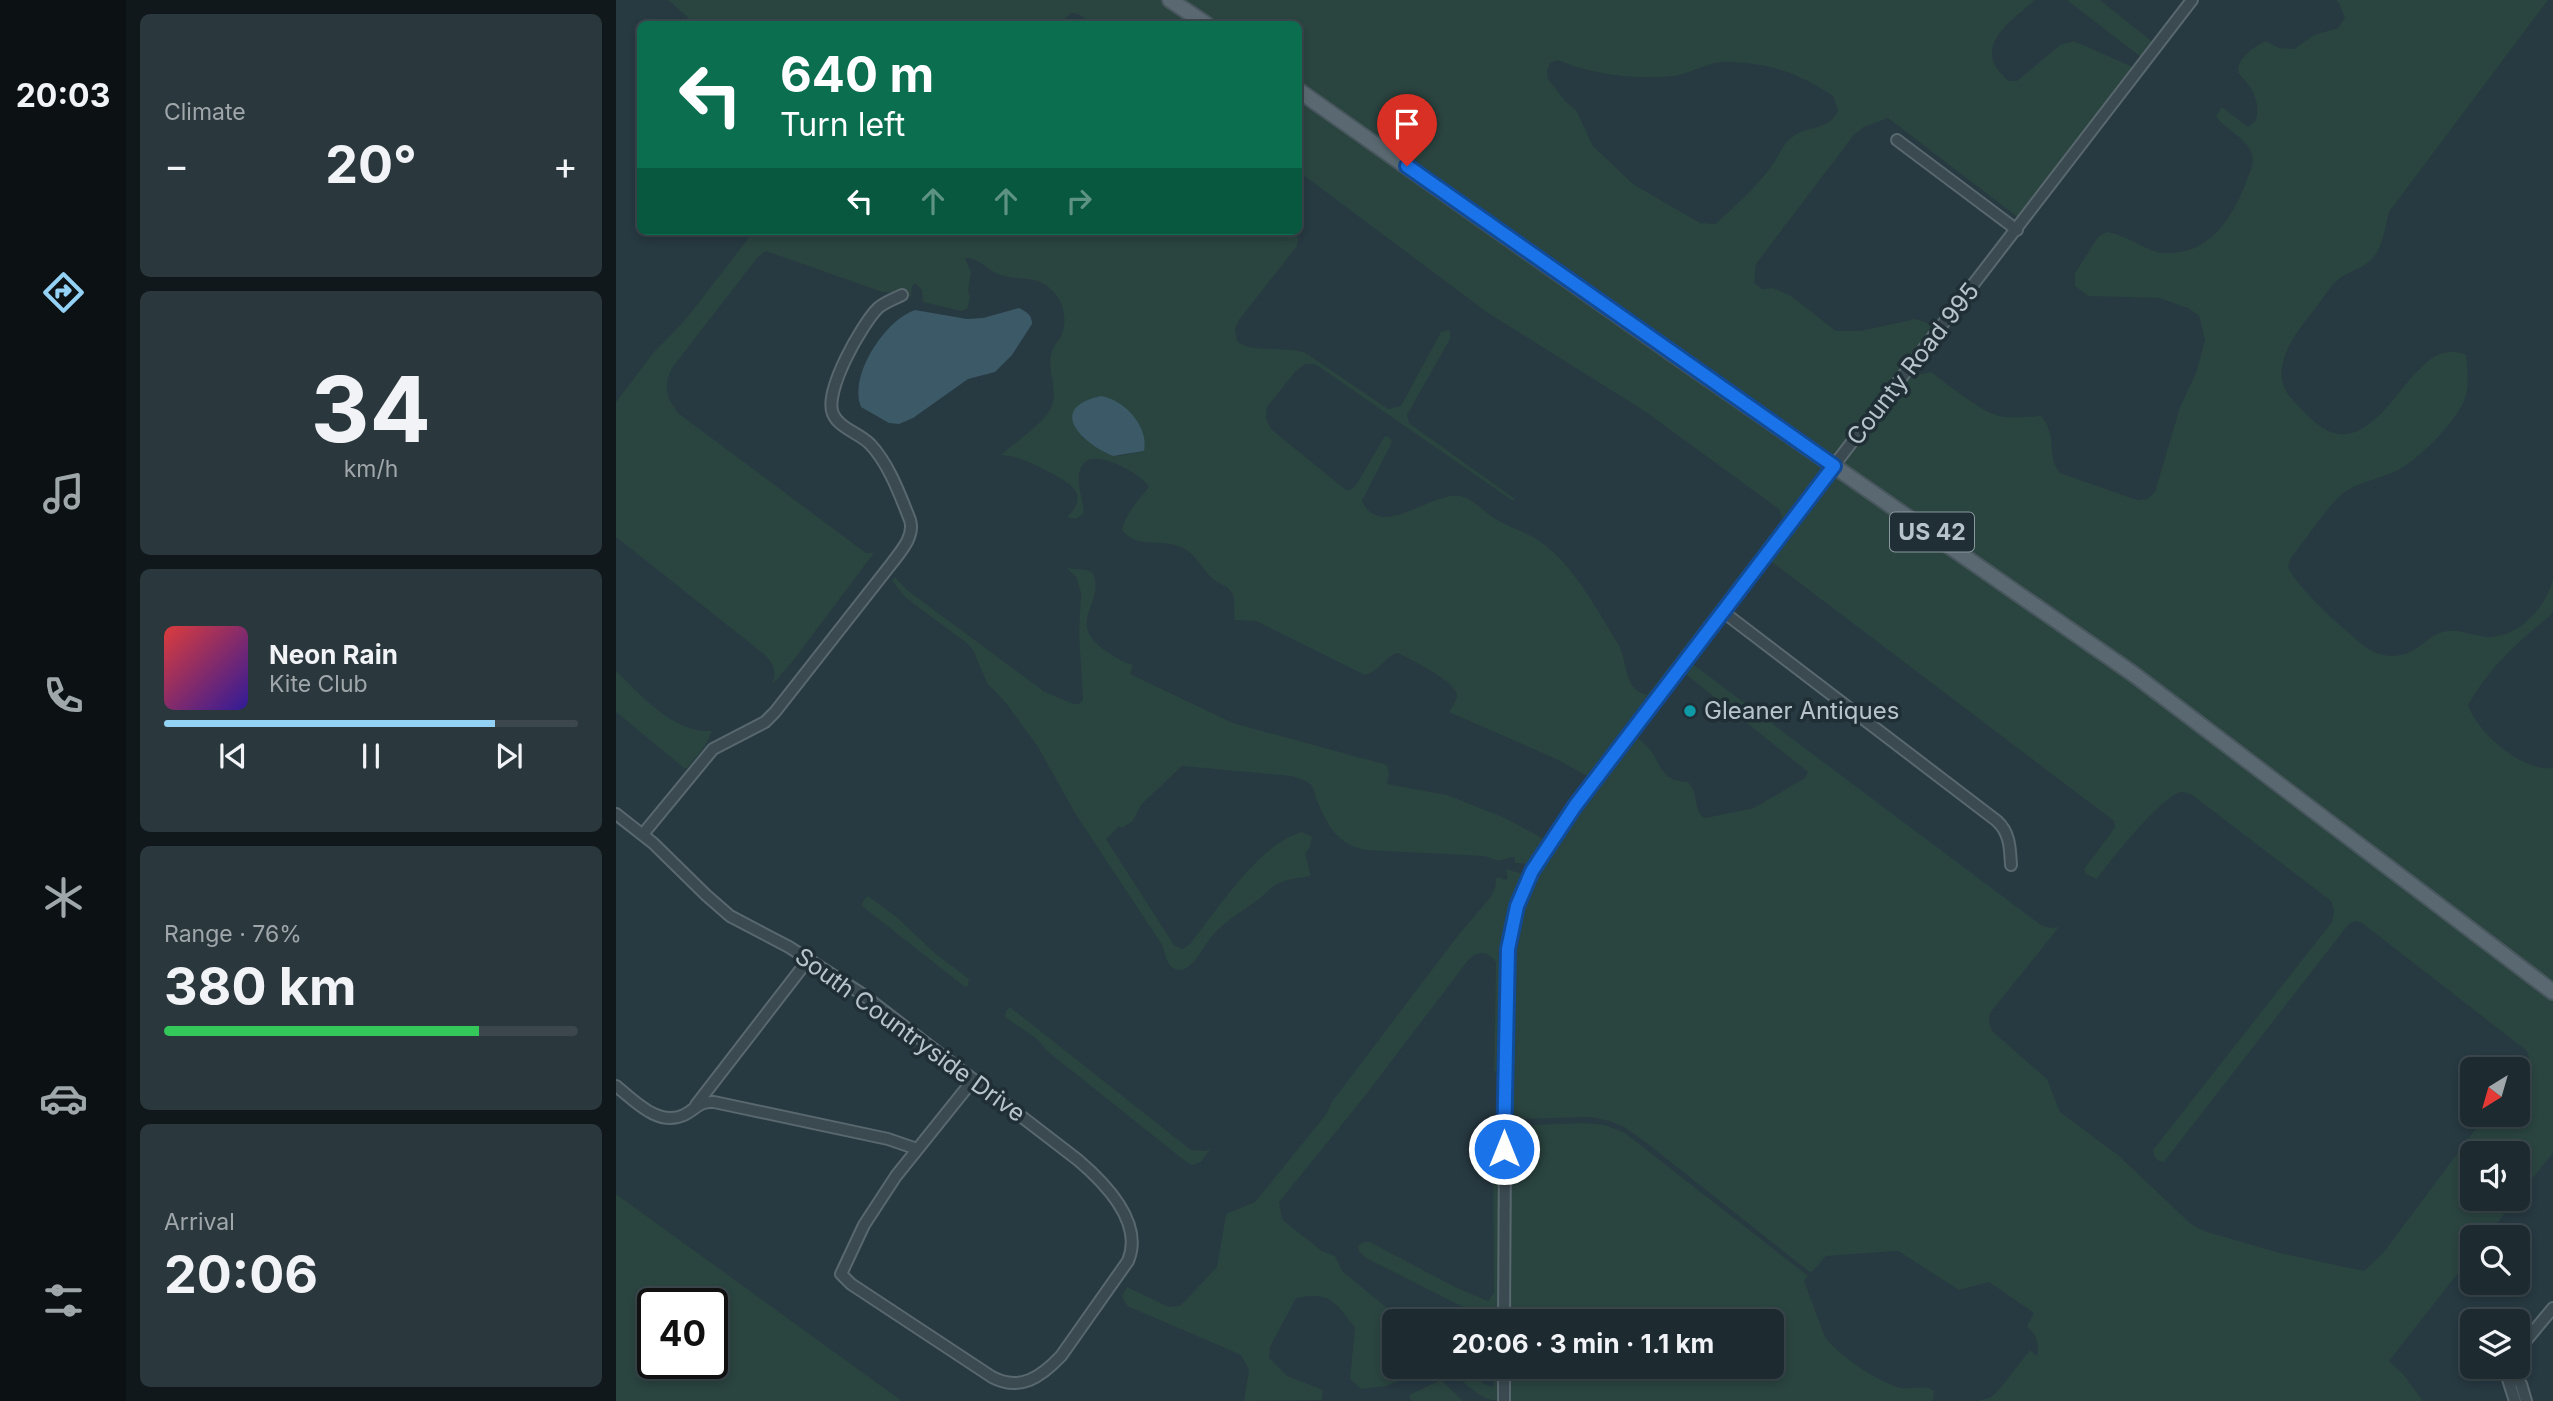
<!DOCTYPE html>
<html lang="en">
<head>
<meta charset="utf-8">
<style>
  body { margin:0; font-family:Inter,sans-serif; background:#2a373d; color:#f1f3f6; height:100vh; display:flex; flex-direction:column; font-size:26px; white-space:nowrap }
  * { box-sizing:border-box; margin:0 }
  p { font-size:23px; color:#a0a7ab }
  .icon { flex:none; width:38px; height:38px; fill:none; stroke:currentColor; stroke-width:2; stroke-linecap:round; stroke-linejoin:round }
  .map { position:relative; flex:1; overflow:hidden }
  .side { display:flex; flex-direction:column; gap:14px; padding:14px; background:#10181b; width:490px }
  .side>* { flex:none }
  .guide { position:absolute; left:21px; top:21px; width:665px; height:214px; border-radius:10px; box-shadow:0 4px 10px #0003,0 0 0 2px #3b474d; background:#0b6e4f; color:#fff; overflow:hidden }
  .needle { width:46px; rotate:217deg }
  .buttons { position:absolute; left:1844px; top:1057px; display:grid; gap:14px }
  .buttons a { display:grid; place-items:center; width:70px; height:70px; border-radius:10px; background:#1d2b31; box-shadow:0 4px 10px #0003,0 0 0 2px #3b474d; font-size:35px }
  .speed { position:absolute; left:21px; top:1288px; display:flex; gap:14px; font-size:35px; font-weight:700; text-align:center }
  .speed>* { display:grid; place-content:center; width:91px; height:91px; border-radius:50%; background:#1d2b31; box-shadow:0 4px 10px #0003,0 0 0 2px #3b474d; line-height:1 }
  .speed .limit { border:4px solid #111; border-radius:10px; background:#fff; color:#111 }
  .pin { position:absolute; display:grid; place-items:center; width:60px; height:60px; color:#fff; margin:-72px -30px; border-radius:50% 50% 50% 0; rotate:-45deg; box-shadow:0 0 7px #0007 }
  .pin .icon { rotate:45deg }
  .me { position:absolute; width:77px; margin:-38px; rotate:0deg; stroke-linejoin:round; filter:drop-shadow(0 0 5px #0008) }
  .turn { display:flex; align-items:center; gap:24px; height:147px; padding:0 28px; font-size:32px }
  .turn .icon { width:91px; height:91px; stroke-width:2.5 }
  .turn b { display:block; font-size:49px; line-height:60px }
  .lanes { display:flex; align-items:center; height:66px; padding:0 28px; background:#0003; justify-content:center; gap:35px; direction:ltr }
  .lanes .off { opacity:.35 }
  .big { font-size:52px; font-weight:700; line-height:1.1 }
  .side .tile { flex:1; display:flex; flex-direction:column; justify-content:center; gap:10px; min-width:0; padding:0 24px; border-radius:10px; background:#2a373d }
  .side .dial { align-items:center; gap:0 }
  .dial b { font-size:91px; line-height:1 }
  .song { display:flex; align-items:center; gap:21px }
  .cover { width:84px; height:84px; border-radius:10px; background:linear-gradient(135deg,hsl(0 70% 55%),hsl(250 70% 35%)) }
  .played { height:7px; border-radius:4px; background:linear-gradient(90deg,#94d2f5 80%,#3b474d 80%) }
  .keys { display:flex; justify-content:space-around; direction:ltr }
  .heat { display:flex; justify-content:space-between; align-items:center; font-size:38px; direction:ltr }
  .charge { height:10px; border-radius:5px; background:linear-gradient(90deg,#34c759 76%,#3b474d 0) }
  .trip { position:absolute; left:766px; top:1309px; width:402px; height:70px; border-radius:10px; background:#1d2b31; box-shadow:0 4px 10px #0003,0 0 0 2px #3b474d; font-weight:700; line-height:70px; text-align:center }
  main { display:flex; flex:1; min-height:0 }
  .tab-bar { display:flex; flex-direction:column; width:126px; justify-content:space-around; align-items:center; background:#0c1114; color:#a0a7ab }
  .tab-bar .icon { width:49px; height:49px }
  .tab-bar .active { color:#94d2f5 }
  .tab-bar b { font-size:32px; color:#f1f3f6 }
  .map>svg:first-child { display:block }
</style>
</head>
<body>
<main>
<nav class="tab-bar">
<b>20:03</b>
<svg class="icon active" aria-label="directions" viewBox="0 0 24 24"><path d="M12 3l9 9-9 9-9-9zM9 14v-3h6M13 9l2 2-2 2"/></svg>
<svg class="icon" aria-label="music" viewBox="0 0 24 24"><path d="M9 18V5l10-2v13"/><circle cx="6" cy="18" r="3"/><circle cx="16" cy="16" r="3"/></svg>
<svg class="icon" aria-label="phone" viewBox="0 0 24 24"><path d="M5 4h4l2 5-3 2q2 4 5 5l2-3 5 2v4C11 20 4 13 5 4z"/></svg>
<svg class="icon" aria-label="climate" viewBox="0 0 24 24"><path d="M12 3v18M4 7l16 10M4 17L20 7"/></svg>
<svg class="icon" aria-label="car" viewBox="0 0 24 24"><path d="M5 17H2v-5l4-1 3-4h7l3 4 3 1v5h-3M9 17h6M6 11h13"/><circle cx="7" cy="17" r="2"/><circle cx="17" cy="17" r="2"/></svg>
<svg class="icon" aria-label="filters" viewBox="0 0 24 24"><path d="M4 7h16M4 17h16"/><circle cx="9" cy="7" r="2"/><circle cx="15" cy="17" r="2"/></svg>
</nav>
<section class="side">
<div class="tile"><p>Climate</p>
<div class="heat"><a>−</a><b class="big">20°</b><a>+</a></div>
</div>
<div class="tile dial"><b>34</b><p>km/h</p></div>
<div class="tile">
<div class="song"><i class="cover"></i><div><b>Neon Rain</b><p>Kite Club</p></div></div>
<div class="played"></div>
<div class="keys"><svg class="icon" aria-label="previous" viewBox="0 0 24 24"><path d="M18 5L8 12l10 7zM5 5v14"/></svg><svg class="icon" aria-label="pause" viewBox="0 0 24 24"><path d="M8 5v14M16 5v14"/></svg><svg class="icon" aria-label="next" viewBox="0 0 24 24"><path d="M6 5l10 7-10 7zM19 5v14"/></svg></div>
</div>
<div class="tile"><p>Range · 76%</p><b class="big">380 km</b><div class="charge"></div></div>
<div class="tile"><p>Arrival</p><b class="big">20:06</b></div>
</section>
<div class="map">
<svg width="1937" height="1401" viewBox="0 0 1937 1401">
  <rect width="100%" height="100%" fill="#273941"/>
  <g fill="#2a443f" fill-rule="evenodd">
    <polygon points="52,0 552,0 587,24 477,24 462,14 455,13 447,20 447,24 79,24"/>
    <path d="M556,0H1419C1403,15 1367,37 1378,63C1380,69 1388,76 1392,81H1401L1444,45L1458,41L1519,68L1404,219L1272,118L1248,127L1237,136L1140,264L1138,283L1146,289L1157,288L1175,296L1220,331H1244L1299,319L1309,322L1319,329L1217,461L683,88L682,24H591ZM941,60C978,75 1019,80 1058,76C1076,73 1093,61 1111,62C1154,63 1180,72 1217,96L1222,111C1213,131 1191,125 1176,137C1166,145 1164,154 1157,164C1142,186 1119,205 1100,224L1084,223L1017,184L977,146L960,110L950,102L932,79L931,71L934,63Z"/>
    <polygon points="1451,0 1484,0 1538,43 1526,58"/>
    <path d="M1720,0H1932L1773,212C1769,228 1767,249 1754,261C1745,269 1731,272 1722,280C1714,286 1708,297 1702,305C1683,329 1648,369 1676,399C1688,412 1704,431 1722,434C1775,440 1799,332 1850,355C1851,369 1854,385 1849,398C1842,420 1804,458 1784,469C1766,479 1742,481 1725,495C1711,507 1688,542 1675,558L1672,567C1681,588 1734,636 1754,650C1762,655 1776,657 1785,655C1803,652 1813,633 1832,631C1846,629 1860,637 1874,637C1905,636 1929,607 1937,580V612L1934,616C1901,642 1873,668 1852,705C1862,733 1906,772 1937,768V987L1224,465L1299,370L1305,374L1315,372C1332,384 1360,408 1380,415C1393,419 1411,417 1425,416C1443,437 1429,454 1444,473L1521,500L1531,499L1539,492L1564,407L1580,373L1589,340L1583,316L1572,308L1543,298L1472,296L1459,286V273L1482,237L1490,232C1511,234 1531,253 1550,253C1593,254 1614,221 1629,185C1632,175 1639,165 1636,155C1631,138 1609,130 1600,116L1606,107L1632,127L1640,120C1643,106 1640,94 1631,83C1629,80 1625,77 1623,74C1617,61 1640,45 1650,41L1663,48L1678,49L1698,35L1722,28L1729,18L1723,3Z"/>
    <path d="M683,91L1211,467L975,778L940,759L833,712C836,707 840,701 841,696C842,682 793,659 782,653C768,656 764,672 749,675L640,621L619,620C617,612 620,600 616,593C612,586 604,584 598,580C585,569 580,552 562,546C543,539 520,549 506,530C510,513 522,500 533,487C525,474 481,449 468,463C457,475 467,498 468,513L460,519L451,517C476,493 452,482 431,471C415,463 402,456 385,455C398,443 428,423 435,408C443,391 431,372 435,355C436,347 442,342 445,336C451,324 449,306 440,295C422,272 403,283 382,274C370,269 363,258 349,258L355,272L352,291L354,297L351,309L345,311L307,302L306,290L299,283L296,286L295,297L289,294L266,292L150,251L142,257L56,368C47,387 50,396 62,413L250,553H258L177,661L155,686C162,673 158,665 149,655L0,537V402L38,352L70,319L138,231H677L682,238L681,246L623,320L619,328L621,341C634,354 670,345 690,353L772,409L785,406L825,332L831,330L834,331V339L791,415L793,423L899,499L897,501L699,364H689L679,372L651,407L650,418L655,429L730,490L736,489L740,485L769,436L773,437L776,442L746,501C766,543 818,487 848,497C861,502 871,515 883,521C896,528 909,532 922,540C958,564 980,609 1003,645C1012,663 1007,689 1031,695L1166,519L1164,510L1030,412L872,313L683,172ZM456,416L528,451L503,456L467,438Z"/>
    <path d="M1219,473L1491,661L1937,999V1153L1902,1196V1153H1857V1199H1900L1870,1237H1857V1254L1773,1361L1787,1374L1807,1401H1360L1374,1398L1382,1391L1414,1350L1421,1356C1424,1343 1420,1335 1411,1326L1418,1313L1373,1282L1343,1290L1282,1251L1210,1256L1195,1273L1028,1141L1008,1127L994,1121L974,1117L905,1119L893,1116C893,1056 887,975 901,919C917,855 979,787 1018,735C1024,740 1031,745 1035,751C1048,770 1045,780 1072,782C1084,795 1076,810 1089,818L1138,808L1189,778L1192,772L1067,672L1074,662L1425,925L1434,928L1443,927L1374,1013L1373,1022L1376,1031L1431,1079L1444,1112L1502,1155L1575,1224L1588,1231L1664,1253L1748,1271L1767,1253L1870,1115H1902V1071L1913,1057L1911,1051L1746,923L1739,921L1732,925L1548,1162C1540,1161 1538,1157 1537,1150L1716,922L1718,911L1715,901L1576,795C1573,794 1569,792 1566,792C1547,794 1493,862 1481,879L1470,874L1468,869L1495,833L1499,827L1498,821L1152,559Z"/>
    <path d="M451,568C459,570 468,568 476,572C492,601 449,621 487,649C496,655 506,662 517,665L514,674L617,723L771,765L773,773L771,784L831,795L889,818L930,840L915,864L899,863V858L896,857L883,861L868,856L749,850C721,844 712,826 701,801C699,796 698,789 695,785C690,780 682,778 675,776L566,766L525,805L517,821L506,828L503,826L490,839L558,945L566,949L573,945C600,912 644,842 686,832L696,837L694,847L689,854L695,876C684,878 672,879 663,883C654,887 650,894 642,900C624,913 611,919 596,936C588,945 577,971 563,970C550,969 550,954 546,945L459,813L422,747L390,703L371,683L358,652L352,644L290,598L276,581L279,577L291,590L429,692L458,704H463L467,700L463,634L465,593L460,577Z"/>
    <path d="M0,671C26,696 57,733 96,731L89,746L71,768H68L0,712Z"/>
    <path d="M890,869L910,875L889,933L887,952L884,1073L878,1071L880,962C869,949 860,951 850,963L749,1096L663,1202L666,1219L674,1226L706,1251L719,1256L726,1271L787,1321H779V1367H819L770,1386L745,1389L734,1379L739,1327C718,1302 715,1291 680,1298L654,1347L653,1358L671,1376L707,1390L706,1400L628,1401L633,1370L625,1355L511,1306L506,1296L511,1287L553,1307L565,1305L601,1267L610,1214L639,1202L711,1113L715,1103L843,934L874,898L879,888L880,879L882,877L889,880L892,878Z"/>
    <polygon points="252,896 278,915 320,954 353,979 352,986 349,987 246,906 247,901"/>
    <polygon points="394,1007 575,1150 590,1151 596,1146 585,1162 576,1165 569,1161 431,1051 421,1039 389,1017 390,1011"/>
    <path d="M967,1123L989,1125L1009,1133L1192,1276L1188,1281L1209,1337C1224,1356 1258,1379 1281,1387C1295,1391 1309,1383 1318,1391L1317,1401H892V1367H1157V1321H892V1133L917,1125Z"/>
    <polygon points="877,1140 884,1142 884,1321 875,1321 750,1258 743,1251 742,1246 747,1242 754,1242 839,1287 872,1301 878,1293"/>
    <path d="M0,1194L286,1401H0ZM37,1304H96V1363H37Z"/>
    <path d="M831,1367C848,1367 860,1380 875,1387L878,1385L877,1367H884V1401C863,1401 847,1380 831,1367Z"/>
    <polygon points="825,1380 847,1401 795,1401 793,1395"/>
  </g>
  <g fill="#3c5967">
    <path d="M403,308C411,312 416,315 416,324L396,355L379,372L352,379L297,418L283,424L273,423L245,407C232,376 269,320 299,310L351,319L367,318Z"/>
    <path d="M485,396C509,400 533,427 528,451L497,456C465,443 430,408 485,396Z"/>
  </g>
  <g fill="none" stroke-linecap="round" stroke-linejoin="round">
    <g stroke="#59676e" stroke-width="14">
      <g id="minor">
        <polyline points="1281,140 1401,230"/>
        <path d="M1106,611L1381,821C1394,833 1394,848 1395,865"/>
        <path d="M0,814L37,843L90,895L114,916L173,947L246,994L462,1160C489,1183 528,1223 512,1261L445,1356C425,1377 404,1392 376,1377L235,1284L225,1274L248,1225L280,1176L357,1080"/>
        <path d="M27,834L97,749L149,722L159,712L276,563C285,551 299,536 294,520C284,495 273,464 254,444C243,433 223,428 217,414C207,392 246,324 262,308C269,302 278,299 286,295"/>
        <path d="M0,1086C19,1101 42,1127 68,1115C80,1109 83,1101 98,1102L272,1139L301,1149"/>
        <polyline points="80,1105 192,960"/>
        <polyline points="888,1321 890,969 895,926 901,906 916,871 947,823 1106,611 1576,0"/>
        <polyline points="1902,1350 1937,1308"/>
        <polyline points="1888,1367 1905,1384 1910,1401"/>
        <polyline points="1889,1370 1899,1401"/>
        <polyline points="888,1401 888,1367"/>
      </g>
    </g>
    <g stroke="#48565d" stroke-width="18">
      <g id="major">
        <polyline points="554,0 590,24"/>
        <polyline points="682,90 1058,355 1516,673 1937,992"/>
      </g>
    </g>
    <use href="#minor" stroke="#3b4a51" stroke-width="10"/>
    <use href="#major" stroke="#5a6971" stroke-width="14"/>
  </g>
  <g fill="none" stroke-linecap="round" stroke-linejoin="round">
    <g stroke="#114b97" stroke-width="18">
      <polyline id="route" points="791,166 1218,466 959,806 916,871 901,906 892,949 888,1149"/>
    </g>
    <use href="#route" stroke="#1a73e8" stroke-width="12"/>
  </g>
  <circle fill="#0f9aa8" stroke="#202f36" stroke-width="2.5" cx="1074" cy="711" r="7"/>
  <g text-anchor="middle" stroke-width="7" stroke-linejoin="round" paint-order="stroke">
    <rect fill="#202f36" stroke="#8a979e" stroke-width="2" x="1274" y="512.5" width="84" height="39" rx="5"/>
    <g font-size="23" font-weight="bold" fill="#b8c4cb">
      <text x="1316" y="540">US 42</text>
    </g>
    <g font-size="24" fill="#b8c4cb" stroke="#202f36">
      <text transform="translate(1297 364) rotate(-52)" y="8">County Road 995</text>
      <text transform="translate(294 1035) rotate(36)" y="8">South Countryside Drive</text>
    </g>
    <g font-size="24" fill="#b8c4cb" stroke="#202f36" text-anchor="start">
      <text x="1088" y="719">Gleaner Antiques</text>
    </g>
  </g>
</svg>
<div class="buttons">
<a><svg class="needle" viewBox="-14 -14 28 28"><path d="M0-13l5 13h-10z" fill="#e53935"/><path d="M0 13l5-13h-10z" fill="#a0a7ab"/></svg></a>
<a><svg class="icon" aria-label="sound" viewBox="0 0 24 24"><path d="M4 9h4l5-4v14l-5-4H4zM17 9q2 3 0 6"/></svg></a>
<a><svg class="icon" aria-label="search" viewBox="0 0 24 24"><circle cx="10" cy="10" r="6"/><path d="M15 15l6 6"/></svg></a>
<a><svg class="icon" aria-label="layers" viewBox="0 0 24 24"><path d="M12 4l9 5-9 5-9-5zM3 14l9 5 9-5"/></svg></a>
</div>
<div class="speed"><div class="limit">40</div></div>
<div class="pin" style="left:791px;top:166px;background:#d93025"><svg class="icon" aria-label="arrive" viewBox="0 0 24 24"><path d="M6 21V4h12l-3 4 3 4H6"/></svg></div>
<svg class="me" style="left:888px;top:1149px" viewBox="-20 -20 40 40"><circle r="17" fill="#1a73e8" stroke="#fff" stroke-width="3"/><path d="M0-11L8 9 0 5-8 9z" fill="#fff"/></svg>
<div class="trip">20:06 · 3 min · 1.1 km</div>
<div class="guide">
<div class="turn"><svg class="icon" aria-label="left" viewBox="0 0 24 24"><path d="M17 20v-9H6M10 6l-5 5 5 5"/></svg><div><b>640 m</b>Turn left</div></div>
<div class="lanes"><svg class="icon" aria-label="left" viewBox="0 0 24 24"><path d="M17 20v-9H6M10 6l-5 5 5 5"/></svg><svg class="icon off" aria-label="ahead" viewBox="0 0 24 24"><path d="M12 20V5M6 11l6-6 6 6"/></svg><svg class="icon off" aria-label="ahead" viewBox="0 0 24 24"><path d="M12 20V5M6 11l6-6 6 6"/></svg><svg class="icon off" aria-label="right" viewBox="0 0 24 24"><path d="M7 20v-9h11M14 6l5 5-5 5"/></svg></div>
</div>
</div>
</main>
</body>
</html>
